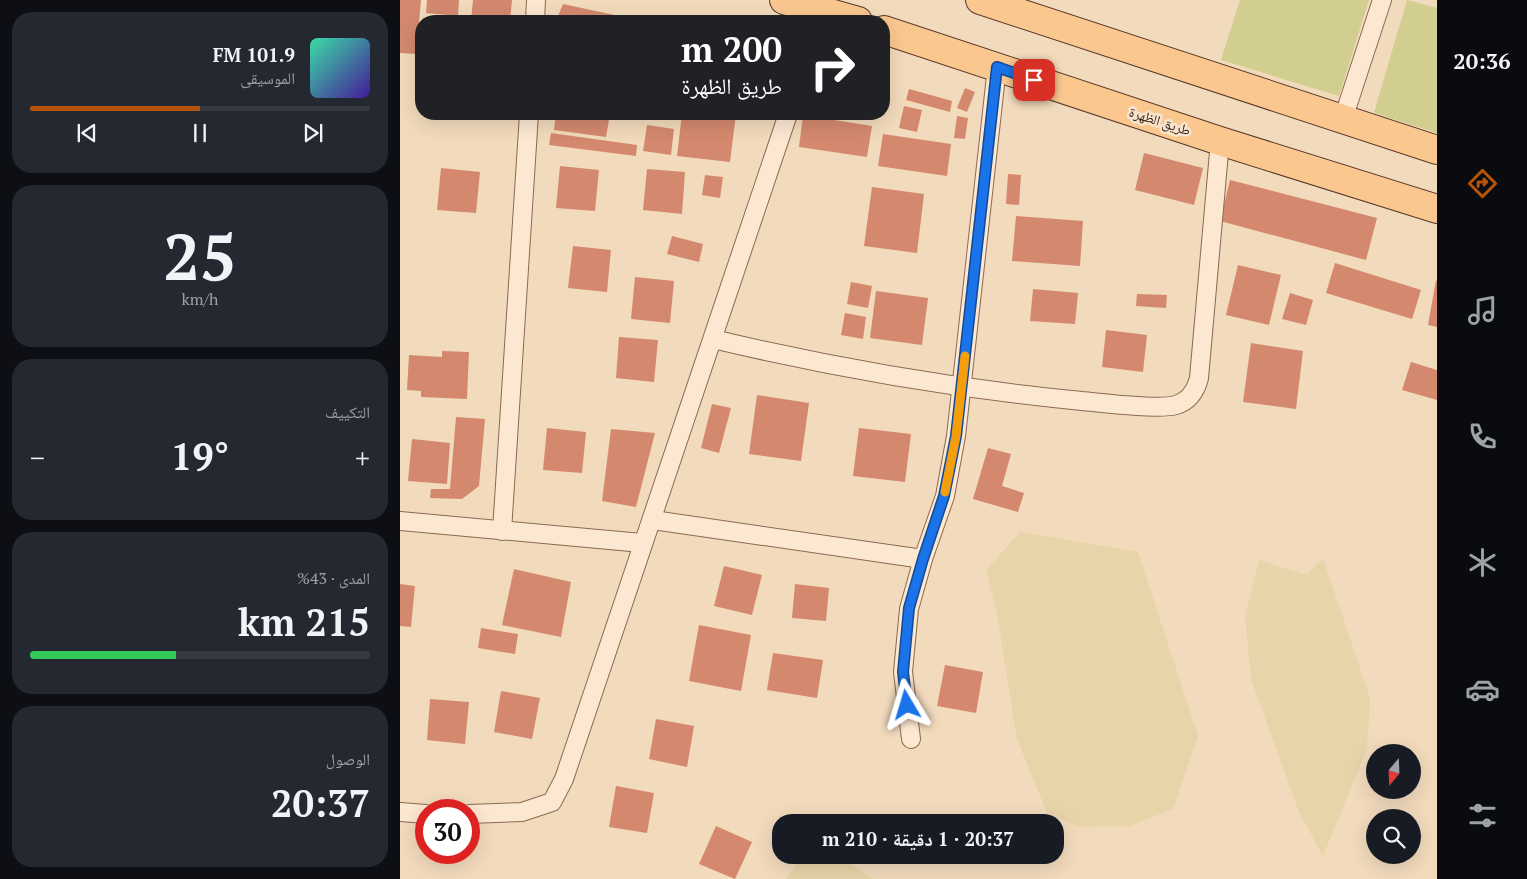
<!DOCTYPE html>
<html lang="ar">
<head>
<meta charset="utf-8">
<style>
  body { margin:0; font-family:"PT Serif","Noto Naskh Arabic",serif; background:#242831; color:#f1f3f6; direction:rtl; height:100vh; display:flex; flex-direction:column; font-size:19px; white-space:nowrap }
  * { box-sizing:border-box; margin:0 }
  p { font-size:16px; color:#9ea1a6 }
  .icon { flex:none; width:28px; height:28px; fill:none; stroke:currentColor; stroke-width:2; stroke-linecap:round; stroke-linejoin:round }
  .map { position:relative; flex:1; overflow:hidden; direction:ltr }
  .details { display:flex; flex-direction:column; gap:12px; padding:12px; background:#0d0f14; width:400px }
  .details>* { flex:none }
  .banner { position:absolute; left:15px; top:15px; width:475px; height:105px; border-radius:20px; box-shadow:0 5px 20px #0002; direction:rtl; background:#202124; color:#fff; overflow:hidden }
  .needle { width:32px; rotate:199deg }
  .fabs { position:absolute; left:966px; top:744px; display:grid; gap:10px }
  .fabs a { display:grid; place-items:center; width:55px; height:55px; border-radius:50%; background:#171b24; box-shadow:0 5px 20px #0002; font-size:25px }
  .speed { position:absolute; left:15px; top:799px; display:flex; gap:10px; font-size:25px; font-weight:700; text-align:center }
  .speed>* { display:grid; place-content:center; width:65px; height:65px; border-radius:50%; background:#171b24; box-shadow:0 5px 20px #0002; line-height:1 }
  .speed .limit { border:8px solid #d22; background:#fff; color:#111 }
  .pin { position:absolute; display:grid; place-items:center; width:42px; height:42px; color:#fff; margin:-21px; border-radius:10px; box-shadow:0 2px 8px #0006 }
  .me { position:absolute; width:55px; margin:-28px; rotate:353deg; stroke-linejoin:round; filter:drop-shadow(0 0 4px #0008) }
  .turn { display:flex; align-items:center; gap:18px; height:105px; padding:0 25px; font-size:22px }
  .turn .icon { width:65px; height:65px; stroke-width:2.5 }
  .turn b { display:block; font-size:35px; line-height:42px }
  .big { font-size:38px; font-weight:700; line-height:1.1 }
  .details .tile { flex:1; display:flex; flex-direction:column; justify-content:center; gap:8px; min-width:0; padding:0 18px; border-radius:20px; background:#242831 }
  .details .dial { align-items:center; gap:0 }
  .dial b { font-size:65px; line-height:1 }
  .song { display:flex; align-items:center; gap:15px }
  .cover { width:60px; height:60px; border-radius:8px; background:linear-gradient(135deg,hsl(160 70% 55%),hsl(260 70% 35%)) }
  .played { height:5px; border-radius:2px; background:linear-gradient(90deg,#b45309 50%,#363941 50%) }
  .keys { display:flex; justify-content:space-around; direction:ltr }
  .heat { display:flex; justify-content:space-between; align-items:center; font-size:28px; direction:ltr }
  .charge { height:8px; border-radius:4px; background:linear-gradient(90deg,#34c759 43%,#363941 0) }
  .trip { position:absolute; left:372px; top:814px; width:292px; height:50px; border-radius:20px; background:#171b24; box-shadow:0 5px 20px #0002; font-weight:700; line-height:50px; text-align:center; direction:rtl }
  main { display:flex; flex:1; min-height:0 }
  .dock { display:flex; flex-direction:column; width:90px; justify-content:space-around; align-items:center; background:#090b0e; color:#9ea1a6 }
  .dock .icon { width:35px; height:35px }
  .dock .current { color:#b45309 }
  .dock b { font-size:22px; color:#f1f3f6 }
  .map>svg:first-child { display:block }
</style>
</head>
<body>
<main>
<nav class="dock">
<b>20:36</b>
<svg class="icon current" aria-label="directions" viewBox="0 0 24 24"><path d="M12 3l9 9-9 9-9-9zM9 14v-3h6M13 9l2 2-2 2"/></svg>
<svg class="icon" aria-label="music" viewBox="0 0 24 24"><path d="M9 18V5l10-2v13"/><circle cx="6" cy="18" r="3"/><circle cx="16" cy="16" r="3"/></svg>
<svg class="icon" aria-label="phone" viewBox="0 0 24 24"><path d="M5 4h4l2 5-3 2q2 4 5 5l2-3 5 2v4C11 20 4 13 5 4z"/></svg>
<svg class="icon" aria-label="climate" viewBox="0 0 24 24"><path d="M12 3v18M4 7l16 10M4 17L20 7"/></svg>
<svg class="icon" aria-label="car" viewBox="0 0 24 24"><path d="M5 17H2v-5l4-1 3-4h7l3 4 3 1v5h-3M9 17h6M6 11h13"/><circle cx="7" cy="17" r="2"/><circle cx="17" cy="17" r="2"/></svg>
<svg class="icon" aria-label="filters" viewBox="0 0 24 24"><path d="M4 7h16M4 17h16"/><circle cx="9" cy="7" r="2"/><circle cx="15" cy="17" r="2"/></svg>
</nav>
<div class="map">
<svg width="1037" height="879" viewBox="0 0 1037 879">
  <rect width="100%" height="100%" fill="#f2dabc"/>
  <g fill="#e8d4a9">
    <polygon points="620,532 738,552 798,736 773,809 730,826 680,827 647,813 617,739 597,614 586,570"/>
    <polygon points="923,558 970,698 967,749 923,856 899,812 851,679 845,616 859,560 907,575"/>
    <polygon points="404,855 436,855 474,879 386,879"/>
  </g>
  <g fill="#d1ce90">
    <polygon points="840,0 969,0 939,96 821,60"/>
    <polygon points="1007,0 1037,8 1037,133 974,113"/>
  </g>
  <g fill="#d4896e">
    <polygon points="0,0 21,0 16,54 0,53"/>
    <polygon points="27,0 59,0 58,16 26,13"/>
    <polygon points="73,0 112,0 110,21 71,21"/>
    <polygon points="163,4 238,20 237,21 156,21"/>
    <polygon points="565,88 575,92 567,112 557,108"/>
    <polygon points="509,89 552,101 550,112 506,100"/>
    <polygon points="504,106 522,110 517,132 499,128"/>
    <polygon points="38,114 67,114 66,120 37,117"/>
    <polygon points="156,114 210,114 206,137 154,130"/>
    <polygon points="282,114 336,114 330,162 277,156"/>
    <polygon points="403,115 472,126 467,157 399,147"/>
    <polygon points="557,116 568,118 565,139 554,138"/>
    <polygon points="247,125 274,129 271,155 243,151"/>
    <polygon points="151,133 237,145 236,156 149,145"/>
    <polygon points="483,134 551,144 547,176 478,166"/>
    <polygon points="744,153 803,168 794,205 735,190"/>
    <polygon points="160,166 199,170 195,211 156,208"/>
    <polygon points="41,168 80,172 76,213 37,210"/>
    <polygon points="247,169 285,172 282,214 243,210"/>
    <polygon points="608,174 621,175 619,205 606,204"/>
    <polygon points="305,175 323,177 320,198 302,195"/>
    <polygon points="830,180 977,218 966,260 820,221"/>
    <polygon points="472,187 524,194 517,253 464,246"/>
    <polygon points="616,216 683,221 680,266 612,261"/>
    <polygon points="272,236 303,244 299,262 267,254"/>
    <polygon points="173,246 211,250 207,292 168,288"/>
    <polygon points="935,263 1021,290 1012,319 926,293"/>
    <polygon points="838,265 881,275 869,325 826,315"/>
    <polygon points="235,277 274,281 270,323 231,319"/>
    <polygon points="1036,280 1037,281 1037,327 1028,325"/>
    <polygon points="451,282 472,286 468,308 447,304"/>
    <polygon points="633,289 678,293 675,324 630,321"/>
    <polygon points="476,291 528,298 522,345 470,338"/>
    <polygon points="890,293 913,300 906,325 882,319"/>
    <polygon points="737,294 767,295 766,308 736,306"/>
    <polygon points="445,313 466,317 463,339 441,335"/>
    <polygon points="706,330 747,335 743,372 702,367"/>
    <polygon points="219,337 258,340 254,382 216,378"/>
    <polygon points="851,343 903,351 896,409 843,402"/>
    <polygon points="42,351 69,352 67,399 21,397 21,391 7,390 9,355 42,357"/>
    <polygon points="1011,362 1037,370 1037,400 1002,390"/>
    <polygon points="357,395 409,403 401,461 349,454"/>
    <polygon points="312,404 331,408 319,453 301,448"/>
    <polygon points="56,417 85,419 79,486 62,499 30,498 31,489 50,489"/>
    <polygon points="147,428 186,432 182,473 143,470"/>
    <polygon points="459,428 511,434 505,482 453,476"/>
    <polygon points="211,429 255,433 236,507 202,501"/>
    <polygon points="12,439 50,443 47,484 8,481"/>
    <polygon points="588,448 611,454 602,486 624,493 618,512 573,499"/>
    <polygon points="324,566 362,575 352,615 314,606"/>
    <polygon points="114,569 171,582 161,637 102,625"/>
    <polygon points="0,584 15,586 11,627 0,626"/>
    <polygon points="395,584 429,588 426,621 392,618"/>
    <polygon points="299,625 351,635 341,691 289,681"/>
    <polygon points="81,628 118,634 115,654 78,648"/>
    <polygon points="373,653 423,660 417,698 367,690"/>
    <polygon points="545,665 583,672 576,713 537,706"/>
    <polygon points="101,691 140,698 132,739 94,732"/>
    <polygon points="30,699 69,702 65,744 27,740"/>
    <polygon points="256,719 294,726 287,767 249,759"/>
    <polygon points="216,786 254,793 247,833 209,827"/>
    <polygon points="316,826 352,842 335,879 299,864"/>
  </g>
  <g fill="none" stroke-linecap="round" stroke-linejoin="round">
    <g stroke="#8b6954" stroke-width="20">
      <g id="street">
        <polyline points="135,21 136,0"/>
        <polyline points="943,119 982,0"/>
        <path d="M313,339C435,368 557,389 682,401C702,403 759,410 776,405C789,401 796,390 799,378L820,141"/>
        <polyline points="253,520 523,559"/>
        <polyline points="0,521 242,543"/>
        <polyline points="102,531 129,114"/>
        <polyline points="511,739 503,672 509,609 523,559 545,496 556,436 597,67"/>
        <polyline points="0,812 26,814"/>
        <polyline points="69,814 122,812 152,802 164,779 388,114"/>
      </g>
    </g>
    <g stroke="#583829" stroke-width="30">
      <g id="primary">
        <polyline points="384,0 458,21"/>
        <polyline points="580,0 1037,150"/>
        <polyline points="484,30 820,141 1037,209"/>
      </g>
    </g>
    <use href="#street" stroke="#fce8d0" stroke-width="18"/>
    <use href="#primary" stroke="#fac88f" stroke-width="28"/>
  </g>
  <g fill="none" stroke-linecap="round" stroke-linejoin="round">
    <g stroke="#114b97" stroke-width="12">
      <polyline id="route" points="507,705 503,672 509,608 523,559 544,496 556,436 597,67 634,80"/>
    </g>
    <use href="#route" stroke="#1a73e8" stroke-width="9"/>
    <polyline stroke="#f59e0b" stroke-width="9" points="545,492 556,436 565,356"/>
  </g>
  <g text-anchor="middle" stroke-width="5" stroke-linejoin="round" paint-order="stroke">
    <g font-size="14" fill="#39241a" stroke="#f9e5cd">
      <text transform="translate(760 121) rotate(18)" y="5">طريق الظهرة</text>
    </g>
  </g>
</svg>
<div class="fabs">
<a><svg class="needle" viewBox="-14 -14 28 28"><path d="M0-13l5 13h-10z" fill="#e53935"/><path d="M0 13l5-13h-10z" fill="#9ea1a6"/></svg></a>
<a><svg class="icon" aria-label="search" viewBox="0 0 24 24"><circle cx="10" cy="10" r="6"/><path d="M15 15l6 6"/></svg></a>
</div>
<div class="speed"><div class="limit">30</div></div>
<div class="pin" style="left:634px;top:80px;background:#d93025"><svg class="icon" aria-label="arrive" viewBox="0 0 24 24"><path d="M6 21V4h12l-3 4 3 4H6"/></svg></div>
<svg class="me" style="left:507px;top:705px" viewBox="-20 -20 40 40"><path d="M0-17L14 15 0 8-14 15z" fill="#1a73e8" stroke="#fff" stroke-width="4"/></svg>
<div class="trip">20:37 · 1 دقيقة · 210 m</div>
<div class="banner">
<div class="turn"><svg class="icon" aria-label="right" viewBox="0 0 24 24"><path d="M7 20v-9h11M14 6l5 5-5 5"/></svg><div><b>200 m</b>طريق الظهرة</div></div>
</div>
</div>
<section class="details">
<div class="tile">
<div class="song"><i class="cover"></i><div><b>101.9 FM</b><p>الموسيقى</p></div></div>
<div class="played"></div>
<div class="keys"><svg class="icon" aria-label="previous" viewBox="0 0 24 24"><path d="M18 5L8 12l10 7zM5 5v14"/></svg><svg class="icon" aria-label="pause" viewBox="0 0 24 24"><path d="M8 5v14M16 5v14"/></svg><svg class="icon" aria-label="next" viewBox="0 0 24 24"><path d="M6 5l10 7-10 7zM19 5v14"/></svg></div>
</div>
<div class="tile dial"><b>25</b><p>km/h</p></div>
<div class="tile"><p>التكييف</p>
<div class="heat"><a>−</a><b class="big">19°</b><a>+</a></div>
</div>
<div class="tile"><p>المدى · 43%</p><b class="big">215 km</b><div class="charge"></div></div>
<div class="tile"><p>الوصول</p><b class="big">20:37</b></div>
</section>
</main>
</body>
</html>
